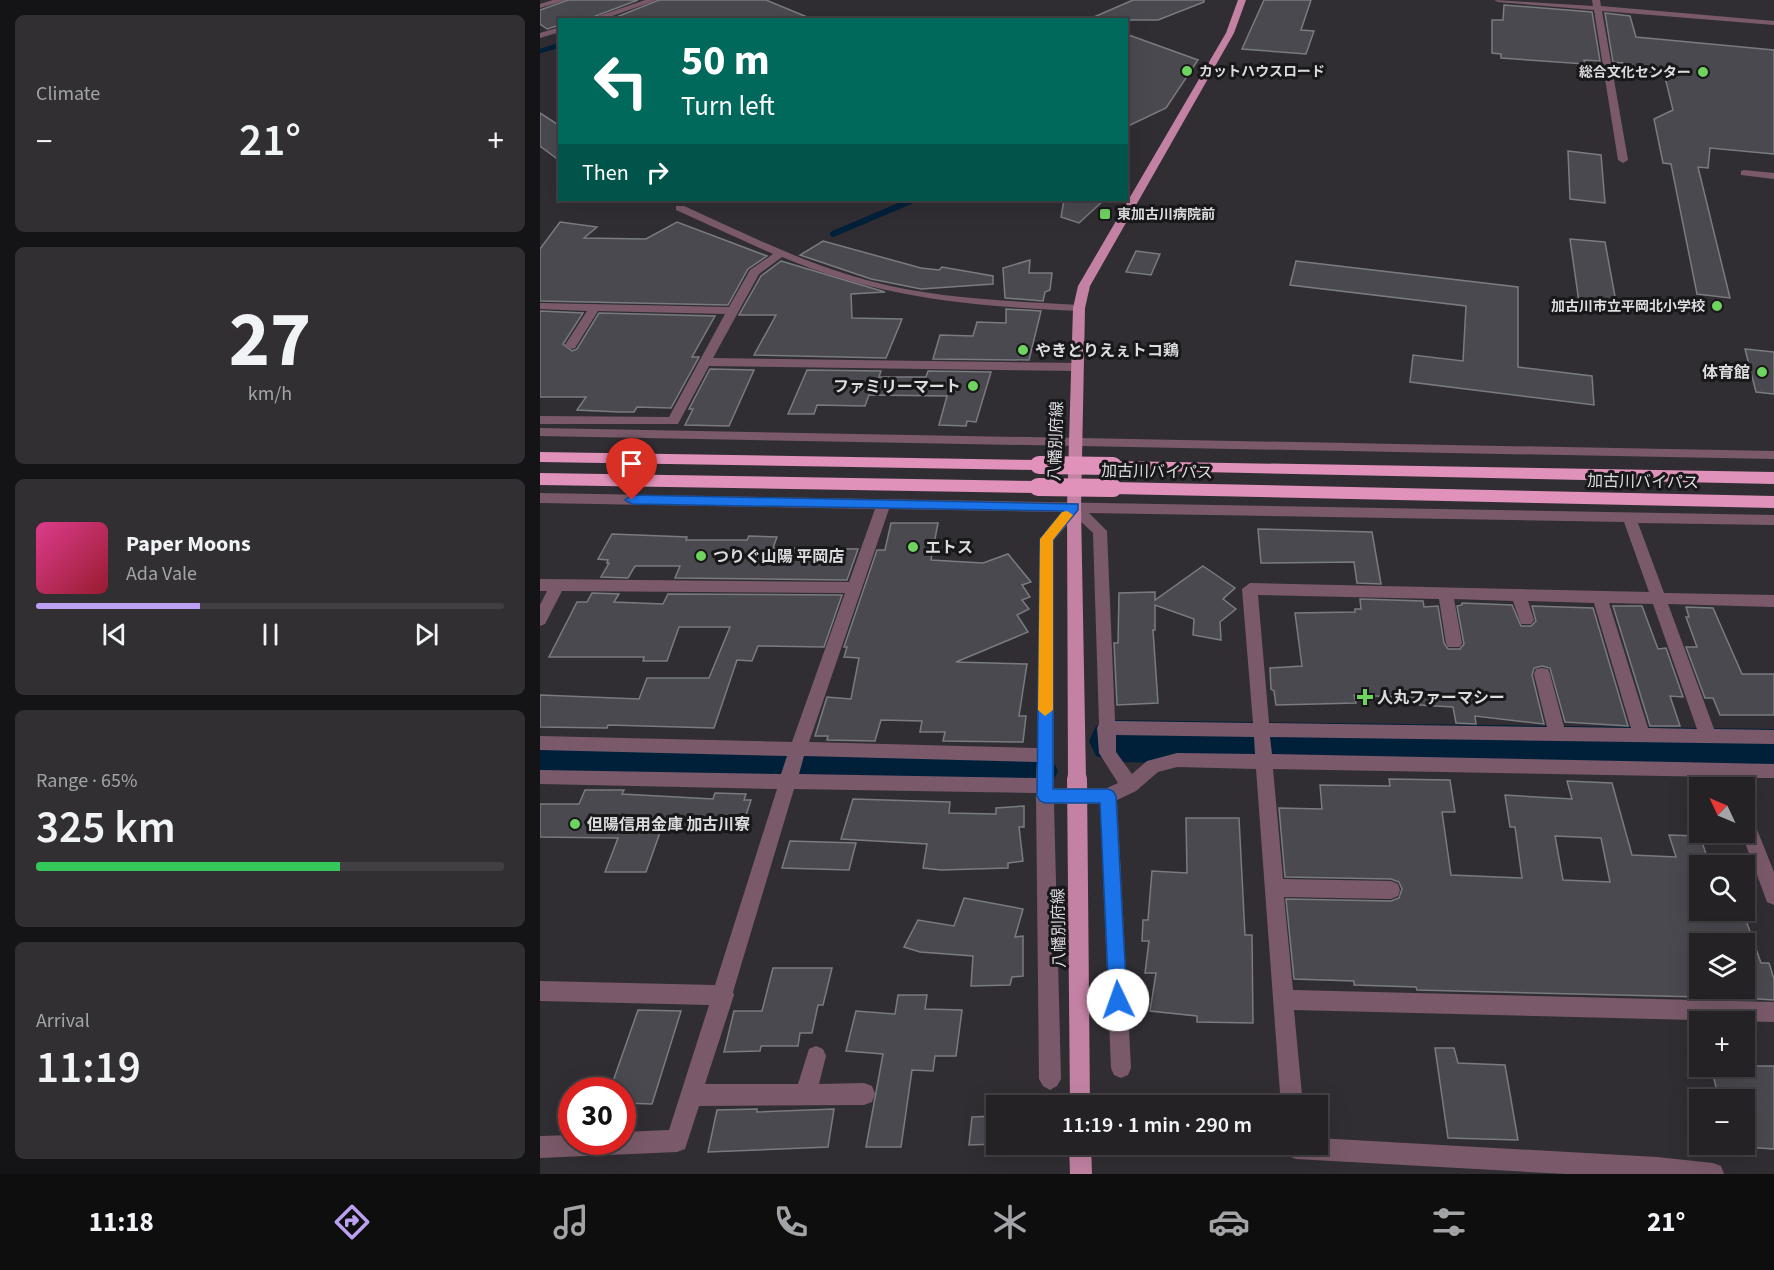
<!DOCTYPE html>
<html lang="en">
<head>
<meta charset="utf-8">
<style>
  body { margin:0; font-family:"Source Sans 3","Noto Sans JP",sans-serif; background:#312f32; color:#f1f3f6; height:100vh; display:flex; flex-direction:column; font-size:22px; white-space:nowrap }
  * { box-sizing:border-box; margin:0 }
  p { font-size:20px; color:#a3a4a7 }
  .icon { flex:none; width:33px; height:33px; fill:none; stroke:currentColor; stroke-width:2; stroke-linecap:round; stroke-linejoin:round }
  .map { position:relative; flex:1; overflow:hidden }
  .details { display:flex; flex-direction:column; gap:15px; padding:15px; background:#141315; width:540px }
  .details>* { flex:none }
  .guide { position:absolute; left:18px; top:18px; width:570px; height:183px; border-radius:0px; box-shadow:0 6px 24px #0002,0 0 0 2px #423f43; background:#00695c; color:#fff; overflow:hidden }
  .needle { width:39px; rotate:314deg }
  .fabs { position:absolute; left:1149px; top:777px; display:grid; gap:12px }
  .fabs a { display:grid; place-items:center; width:66px; height:66px; border-radius:0px; background:#252226; box-shadow:0 6px 24px #0002,0 0 0 2px #423f43; font-size:30px }
  .speed { position:absolute; left:18px; top:1077px; display:flex; gap:12px; font-size:30px; font-weight:700; text-align:center }
  .speed>* { display:grid; place-content:center; width:78px; height:78px; border-radius:50%; background:#252226; box-shadow:0 6px 24px #0002,0 0 0 2px #423f43; line-height:1 }
  .speed .limit { border:9px solid #d22; background:#fff; color:#111 }
  .pin { position:absolute; display:grid; place-items:center; width:51px; height:51px; color:#fff; margin:-62px -26px; border-radius:50% 50% 50% 0; rotate:-45deg; box-shadow:0 0 6px #0007 }
  .pin .icon { rotate:45deg }
  .me { position:absolute; width:66px; margin:-33px; rotate:357deg; stroke-linejoin:round; filter:drop-shadow(0 0 4px #0008) }
  .turn { display:flex; align-items:center; gap:21px; height:126px; padding:0 24px; font-size:27px }
  .turn .icon { width:78px; height:78px; stroke-width:2.5 }
  .turn b { display:block; font-size:42px; line-height:51px }
  .then { display:flex; align-items:center; height:57px; padding:0 24px; background:#0003; gap:12px; font-size:22px }
  .big { font-size:45px; font-weight:600; line-height:1.1 }
  .details .widget { flex:1; display:flex; flex-direction:column; justify-content:center; gap:9px; min-width:0; padding:0 21px; border-radius:9px; background:#312f32 }
  .details .dial { align-items:center; gap:0 }
  .dial b { font-size:78px; line-height:1 }
  .song { display:flex; align-items:center; gap:18px }
  .cover { width:72px; height:72px; border-radius:9px; background:linear-gradient(135deg,hsl(330 70% 55%),hsl(350 70% 35%)) }
  .played { height:6px; border-radius:3px; background:linear-gradient(90deg,#bca0f2 35%,#423f43 35%) }
  .keys { display:flex; justify-content:space-around; direction:ltr }
  .heat { display:flex; justify-content:space-between; align-items:center; font-size:33px; direction:ltr }
  .charge { height:9px; border-radius:4px; background:linear-gradient(90deg,#34c759 65%,#423f43 0) }
  .trip { position:absolute; left:446px; top:1095px; width:342px; height:60px; border-radius:0px; background:#252226; box-shadow:0 6px 24px #0002,0 0 0 2px #423f43; font-weight:600; line-height:60px; text-align:center }
  .dock { display:flex; height:96px; justify-content:space-around; align-items:center; background:#0f0e0f; color:#a3a4a7 }
  .dock .icon { width:42px; height:42px }
  .dock .current { color:#bca0f2 }
  .dock b { font-size:27px; color:#f1f3f6 }
  main { display:flex; flex:1; min-height:0 }
  .map>svg:first-child { display:block }
</style>
</head>
<body>
<main>
<section class="details">
<div class="widget"><p>Climate</p>
<div class="heat"><a>−</a><b class="big">21°</b><a>+</a></div>
</div>
<div class="widget dial"><b>27</b><p>km/h</p></div>
<div class="widget">
<div class="song"><i class="cover"></i><div><b>Paper Moons</b><p>Ada Vale</p></div></div>
<div class="played"></div>
<div class="keys"><svg class="icon" aria-label="previous" viewBox="0 0 24 24"><path d="M18 5L8 12l10 7zM5 5v14"/></svg><svg class="icon" aria-label="pause" viewBox="0 0 24 24"><path d="M8 5v14M16 5v14"/></svg><svg class="icon" aria-label="next" viewBox="0 0 24 24"><path d="M6 5l10 7-10 7zM19 5v14"/></svg></div>
</div>
<div class="widget"><p>Range · 65%</p><b class="big">325 km</b><div class="charge"></div></div>
<div class="widget"><p>Arrival</p><b class="big">11:19</b></div>
</section>
<div class="map">
<svg width="1234" height="1174" viewBox="0 0 1234 1174">
  <rect width="100%" height="100%" fill="#312e33"/>
  <g fill="none" stroke-linecap="round" stroke-linejoin="round">
    <polyline stroke="#00203a" stroke-width="4.5" points="0,51 20,45"/>
    <polyline stroke="#00203a" stroke-width="6" points="293,234 373,200"/>
    <g fill="#00203a" fill-rule="evenodd">
      <polygon points="574,720 1234,729 1234,773 574,762 556,756 549,741 556,726"/>
      <polygon points="0,737 492,749 510,755 518,771 510,787 492,793 0,781"/>
    </g>
  </g>
  <g fill="#49494f" stroke="#7a7b81" stroke-width="1.5" fill-rule="evenodd">
    <polygon points="28,0 98,0 45,20 20,20 20,25 7,29 0,24 0,10"/>
    <polygon points="119,0 226,0 272,19 69,20"/>
    <polygon points="593,0 664,0 664,2 618,20 547,20"/>
    <polygon points="724,0 771,0 761,30 774,31 766,54 702,49"/>
    <polygon points="964,5 1052,12 1060,61 1044,60 1045,64 961,58 961,54 952,53 952,20 963,20"/>
    <polygon points="1065,13 1090,16 1096,37 1234,50 1234,154 1170,148 1168,168 1158,167 1190,298 1157,294 1131,164 1123,163 1114,119 1133,110 1124,73 1084,70 1083,63 1073,62"/>
    <polygon points="586,34 658,60 626,108 586,127"/>
    <polygon points="0,113 20,126 20,161 0,146"/>
    <polygon points="1028,151 1061,155 1065,203 1030,199"/>
    <polygon points="524,200 564,200 539,223 521,217"/>
    <polygon points="20,222 57,227 44,238 106,239 137,222 227,256 208,269 188,305 0,301 0,249"/>
    <polygon points="1030,239 1065,242 1078,313 1040,309"/>
    <polygon points="283,241 381,268 399,270 402,267 453,276 453,284 381,289 331,279 260,255"/>
    <polygon points="596,251 620,254 611,275 586,272"/>
    <polygon points="490,260 489,273 512,273 510,290 505,292 503,301 465,298 463,268"/>
    <polygon points="241,261 345,292 311,294 312,318 362,319 346,358 214,355 236,315 199,315 221,276"/>
    <polygon points="756,261 978,287 978,367 1052,376 1054,405 870,382 873,355 923,361 926,306 750,285"/>
    <polygon points="466,309 501,311 489,360 393,359 400,335 433,336 437,322 466,323"/>
    <polygon points="0,311 43,313 23,344 32,351 37,349 59,313 175,316 152,357 159,357 131,408 97,407 94,412 79,412 37,410 46,397 0,397"/>
    <polygon points="1205,349 1234,352 1234,394 1216,392"/>
    <polygon points="170,369 214,370 189,426 145,425 153,409 149,409"/>
    <polygon points="267,370 341,371 339,377 386,377 388,371 451,372 436,422 427,421 426,426 399,425 407,396 329,395 325,406 277,405 274,414 248,414"/>
    <polygon points="351,523 398,523 391,560 443,563 468,554 491,582 482,585 490,597 482,600 489,609 477,615 488,632 416,662 487,664 479,716 486,716 483,742 403,741 405,732 380,732 382,721 341,720 335,741 287,740 288,736 275,736 287,697 311,699 319,658 304,657 307,647 304,647 337,550 345,550"/>
    <polygon points="718,529 832,532 841,584 817,583 814,562 721,563"/>
    <polygon points="72,534 147,537 146,540 207,540 209,536 237,537 233,548 318,549 307,580 135,578 140,566 95,566 88,578 61,577 69,563 67,563 68,560 58,559"/>
    <polygon points="663,566 695,588 683,599 696,609 680,622 681,640 653,635 654,619 615,605 615,630 613,630 618,703 577,705 574,643 578,643 579,593 615,592 615,600"/>
    <polygon points="52,593 79,594 74,602 123,604 128,594 302,595 284,647 218,646 212,661 197,660 174,728 68,725 67,728 0,727 0,695 99,699 107,678 169,678 190,627 139,627 127,661 103,661 104,657 9,657 37,602 47,602"/>
    <polygon points="820,599 883,601 884,607 898,606 904,643 908,649 920,649 924,644 917,606 922,605 922,603 972,605 981,626 991,626 996,621 992,606 1053,608 1088,726 1025,722 1010,668 1002,666 994,668 992,675 1004,724 935,716 936,724 916,723 913,707 880,705 879,698 814,695 816,703 736,705 734,691 731,689 730,668 762,666 755,613 815,612 815,609 821,609"/>
    <polygon points="1073,606 1102,606 1118,649 1126,648 1143,697 1130,696 1140,726 1110,726"/>
    <polygon points="1146,607 1173,608 1202,674 1234,674 1234,715 1180,715 1173,698 1165,698 1146,647 1157,647 1146,617 1149,617"/>
    <path d="M849,779L910,780L915,812H902L911,875L982,878L975,827H970L965,795L1032,799L1027,781L1072,783L1092,855L1136,857L1129,835L1160,836L1170,866H1160V910H1200L1203,919L1206,920L1221,963H1229L1234,979V1000L1204,998V944H1160V997L877,990L876,987L814,985V981L754,979L746,899L851,901L859,898L862,889L859,882L851,879L745,877L739,808L782,809L780,785L850,786ZM1015,836L1061,838L1070,882L1023,880Z"/>
    <polygon points="45,790 84,790 82,794 173,799 175,793 206,794 204,800 211,800 201,830 122,827 106,872 65,872 78,838 0,837 0,804 39,804"/>
    <polygon points="313,799 410,802 409,813 456,814 456,808 484,806 484,827 479,827 483,861 468,863 468,868 401,870 383,868 387,844 301,839"/>
    <polygon points="646,818 699,818 705,935 712,935 713,1023 657,1022 657,1016 610,1011 616,973 605,973 609,941 602,941 603,920 608,920 612,871 647,873"/>
    <polygon points="250,841 316,843 309,870 242,868"/>
    <polygon points="424,898 483,909 475,937 483,936 483,976 472,977 470,985 431,986 433,956 380,952 364,947 378,920 414,926"/>
    <polygon points="233,968 292,968 283,1005 278,1005 272,1033 260,1033 258,1046 221,1046 220,1051 184,1052 194,1011 222,1011"/>
    <polygon points="358,995 387,995 385,1009 422,1010 416,1056 395,1056 393,1071 372,1070 361,1147 326,1147 343,1054 306,1051 316,1011 355,1014"/>
    <polygon points="98,1010 141,1011 112,1104 82,1103 82,1090 70,1090"/>
    <polygon points="895,1048 914,1048 918,1063 965,1065 978,1140 908,1138"/>
    <polygon points="1171,1066 1234,1066 1234,1149 1204,1147 1204,1100 1179,1100"/>
    <polygon points="217,1109 217,1112 294,1109 288,1147 168,1152 177,1110"/>
    <polygon points="456,1116 456,1144 429,1145 432,1117"/>
  </g>
  <g fill="none" stroke-linecap="round" stroke-linejoin="round">
    <g fill="#7a5a6a" fill-rule="evenodd">
      <polygon points="13,0 26,0 0,8 0,4"/>
      <polygon points="105,0 117,0 61,20 47,20"/>
      <polygon points="954,0 1053,6 1052,0 1060,0 1061,6 1234,21 1234,25 1062,11 1088,160 1083,163 1078,160 1054,10 958,2"/>
      <polygon points="20,27 20,32 0,38 0,33"/>
      <polygon points="1204,170 1234,173 1234,179 1201,175 1201,171"/>
      <path d="M136,206H144C204,233 265,264 330,281C398,299 469,301 539,305L545,308L539,311C432,306 342,299 242,257L219,274L173,358L538,363L544,367L538,371L169,366L138,424H0V416L129,417L185,314L58,311L35,348L31,349L25,345L47,311L0,309V303L189,307L210,270L233,254L136,210Z"/>
      <polygon points="0,428 1234,451 1234,459 0,436"/>
      <path d="M0,493L1234,515V525L1098,523L1124,593L1234,595V607L1128,604L1174,729L1234,730V744L730,737L732,754L1234,764V778H1197L1202,788H1184L1180,777L733,769L743,879L851,881L858,884L860,890L858,896L851,899L744,897L753,990L1234,1002V1022L754,1010L763,1106H741L716,769L637,767L618,772L596,791L577,800L591,1068L588,1075L581,1078L574,1075L571,1068L560,804H514L521,1079L517,1086L510,1090L503,1086L499,1079L496,793L254,789L193,992L194,995L165,1084H258L269,1049L276,1046L283,1049L286,1056L279,1084L324,1083L332,1086L335,1094L332,1102L324,1105L159,1106L145,1149L137,1152L0,1158V1136L32,1135V1142H82V1132L129,1130L169,1005L0,1001V981L175,985L237,789L0,784V770L241,774L247,756L0,750V736L252,742L305,593L22,591L5,624L0,626V605L7,591H0V579L309,582L335,509L0,503ZM349,509L522,512L500,539L497,748L269,742ZM549,513L1084,522L1109,592L710,583L702,589L713,723L575,721L567,531ZM535,516L553,533L559,724L557,728L559,753L578,783L567,788H514V540ZM718,595L899,599L906,643L908,647H920L922,643L914,599L973,601L981,624H991L994,620L988,601L1054,603L1091,728L1024,727L1010,674L1008,669L1002,668L996,669L994,674L1007,727L729,723ZM1069,603L1113,604L1157,729L1108,728ZM576,735L714,737L715,754L637,753L607,761L592,774L576,752ZM264,756L497,762L496,778L259,774Z"/>
      <polygon points="1204,810 1210,812 1234,872 1234,905 1227,902 1201,832 1204,832"/>
      <polygon points="777,1138 1117,1157 1173,1163 1181,1166 1184,1174 1026,1174 756,1159 748,1156 744,1144 777,1144"/>
    </g>
    <g fill="#c382a3" fill-rule="evenodd">
      <polygon points="698,0 706,0 694,33 550,286 545,308 541,507 546,779 543,784 537,786 531,784 528,779 527,507 533,308 538,286 686,33"/>
      <polygon points="529,1144 551,1144 552,1174 530,1174"/>
    </g>
    <g fill="#e092ba" fill-rule="evenodd">
      <polygon points="0,452 499,460 507,465 499,470 0,462"/>
      <polygon points="573,461 1234,472 1234,484 567,470 565,466 567,462"/>
      <polygon points="0,473 498,481 506,487 498,493 0,485"/>
      <polygon points="573,482 1234,496 1234,508 573,494 565,488"/>
    </g>
    <polyline stroke="#c382a3" stroke-width="20" points="537,779 540,1106"/>
    <g stroke="#e092ba" stroke-width="18">
      <polyline points="499,465 573,466"/>
      <polyline points="498,487 573,488"/>
    </g>
  </g>
  <polygon fill="#1a73e8" stroke="#114b97" stroke-width="1.5" points="92,495 538,504 538,510 513,540 513,789 568,789 573,791 576,796 587,1000 584,1007 578,1009 571,1007 569,1000 560,803 505,803 500,801 497,796 500,539 523,511 92,504 85,500"/>
  <polygon fill="#f59e0b" points="527,511 533,515 513,540 513,710 505,716 498,710 500,539 522,512"/>
  <g fill="#6fd35f" stroke="#181719" stroke-width="2">
    <circle cx="647" cy="71" r="6"/>
    <circle cx="1163" cy="72" r="6"/>
    <rect x="559" y="208" width="12" height="12" rx="3"/>
    <circle cx="1177" cy="306" r="6"/>
    <circle cx="483" cy="350" r="6"/>
    <circle cx="1222" cy="372" r="6"/>
    <circle cx="433" cy="386" r="6"/>
    <circle cx="373" cy="547" r="6"/>
    <circle cx="161" cy="556" r="6"/>
    <path d="M822 688h6v6h6v6h-6v6h-6v-6h-6v-6h6z"/>
    <circle cx="35" cy="824" r="6"/>
  </g>
  <g text-anchor="middle" stroke-width="6" stroke-linejoin="round" paint-order="stroke">
    <g font-size="14" font-weight="bold" fill="#dcdbdd" stroke="#181719" text-anchor="start">
      <text x="659" y="76">カットハウスロード</text>
      <text x="1151" y="77" text-anchor="end">総合文化センター</text>
      <text x="577" y="219">東加古川病院前</text>
      <text x="1165" y="311" text-anchor="end">加古川市立平岡北小学校</text>
    </g>
    <g font-size="16" font-weight="bold" fill="#dcdbdd" stroke="#181719" text-anchor="start">
      <text x="495" y="356">やきとりえぇトコ鶏</text>
      <text x="1210" y="378" text-anchor="end">体育館</text>
      <text x="421" y="392" text-anchor="end">ファミリーマート</text>
      <text x="385" y="553">エトス</text>
      <text x="173" y="562">つりぐ山陽 平岡店</text>
      <text x="837" y="703">人丸ファーマシー</text>
      <text x="47" y="830">但陽信用金庫 加古川寮</text>
    </g>
    <g font-size="16" fill="#dcdbdd" stroke="#181719">
      <text transform="translate(515 441) rotate(-88)" y="6">八幡別府線</text>
      <text transform="translate(617 471) rotate(1)" y="6">加古川バイパス</text>
      <text transform="translate(1103 481) rotate(1)" y="6">加古川バイパス</text>
      <text transform="translate(518 928) rotate(-91)" y="6">八幡別府線</text>
    </g>
  </g>
</svg>
<div class="fabs">
<a><svg class="needle" viewBox="-14 -14 28 28"><path d="M0-13l5 13h-10z" fill="#e53935"/><path d="M0 13l5-13h-10z" fill="#a3a4a7"/></svg></a>
<a><svg class="icon" aria-label="search" viewBox="0 0 24 24"><circle cx="10" cy="10" r="6"/><path d="M15 15l6 6"/></svg></a>
<a><svg class="icon" aria-label="layers" viewBox="0 0 24 24"><path d="M12 4l9 5-9 5-9-5zM3 14l9 5 9-5"/></svg></a>
<a>+</a>
<a>−</a>
</div>
<div class="speed"><div class="limit">30</div></div>
<div class="pin" style="left:92px;top:500px;background:#d93025"><svg class="icon" aria-label="arrive" viewBox="0 0 24 24"><path d="M6 21V4h12l-3 4 3 4H6"/></svg></div>
<svg class="me" style="left:578px;top:1000px" viewBox="-20 -20 40 40"><circle r="19" fill="#fff"/><path d="M0-13L10 11 0 6-10 11z" fill="#1a73e8"/></svg>
<div class="trip">11:19 · 1 min · 290 m</div>
<div class="guide">
<div class="turn"><svg class="icon" aria-label="left" viewBox="0 0 24 24"><path d="M17 20v-9H6M10 6l-5 5 5 5"/></svg><div><b>50 m</b>Turn left</div></div>
<div class="then">Then<svg class="icon" aria-label="right" viewBox="0 0 24 24"><path d="M7 20v-9h11M14 6l5 5-5 5"/></svg></div>
</div>
</div>
</main>
<nav class="dock">
<b>11:18</b>
<svg class="icon current" aria-label="directions" viewBox="0 0 24 24"><path d="M12 3l9 9-9 9-9-9zM9 14v-3h6M13 9l2 2-2 2"/></svg>
<svg class="icon" aria-label="music" viewBox="0 0 24 24"><path d="M9 18V5l10-2v13"/><circle cx="6" cy="18" r="3"/><circle cx="16" cy="16" r="3"/></svg>
<svg class="icon" aria-label="phone" viewBox="0 0 24 24"><path d="M5 4h4l2 5-3 2q2 4 5 5l2-3 5 2v4C11 20 4 13 5 4z"/></svg>
<svg class="icon" aria-label="climate" viewBox="0 0 24 24"><path d="M12 3v18M4 7l16 10M4 17L20 7"/></svg>
<svg class="icon" aria-label="car" viewBox="0 0 24 24"><path d="M5 17H2v-5l4-1 3-4h7l3 4 3 1v5h-3M9 17h6M6 11h13"/><circle cx="7" cy="17" r="2"/><circle cx="17" cy="17" r="2"/></svg>
<svg class="icon" aria-label="filters" viewBox="0 0 24 24"><path d="M4 7h16M4 17h16"/><circle cx="9" cy="7" r="2"/><circle cx="15" cy="17" r="2"/></svg>
<b>21°</b>
</nav>
</body>
</html>
